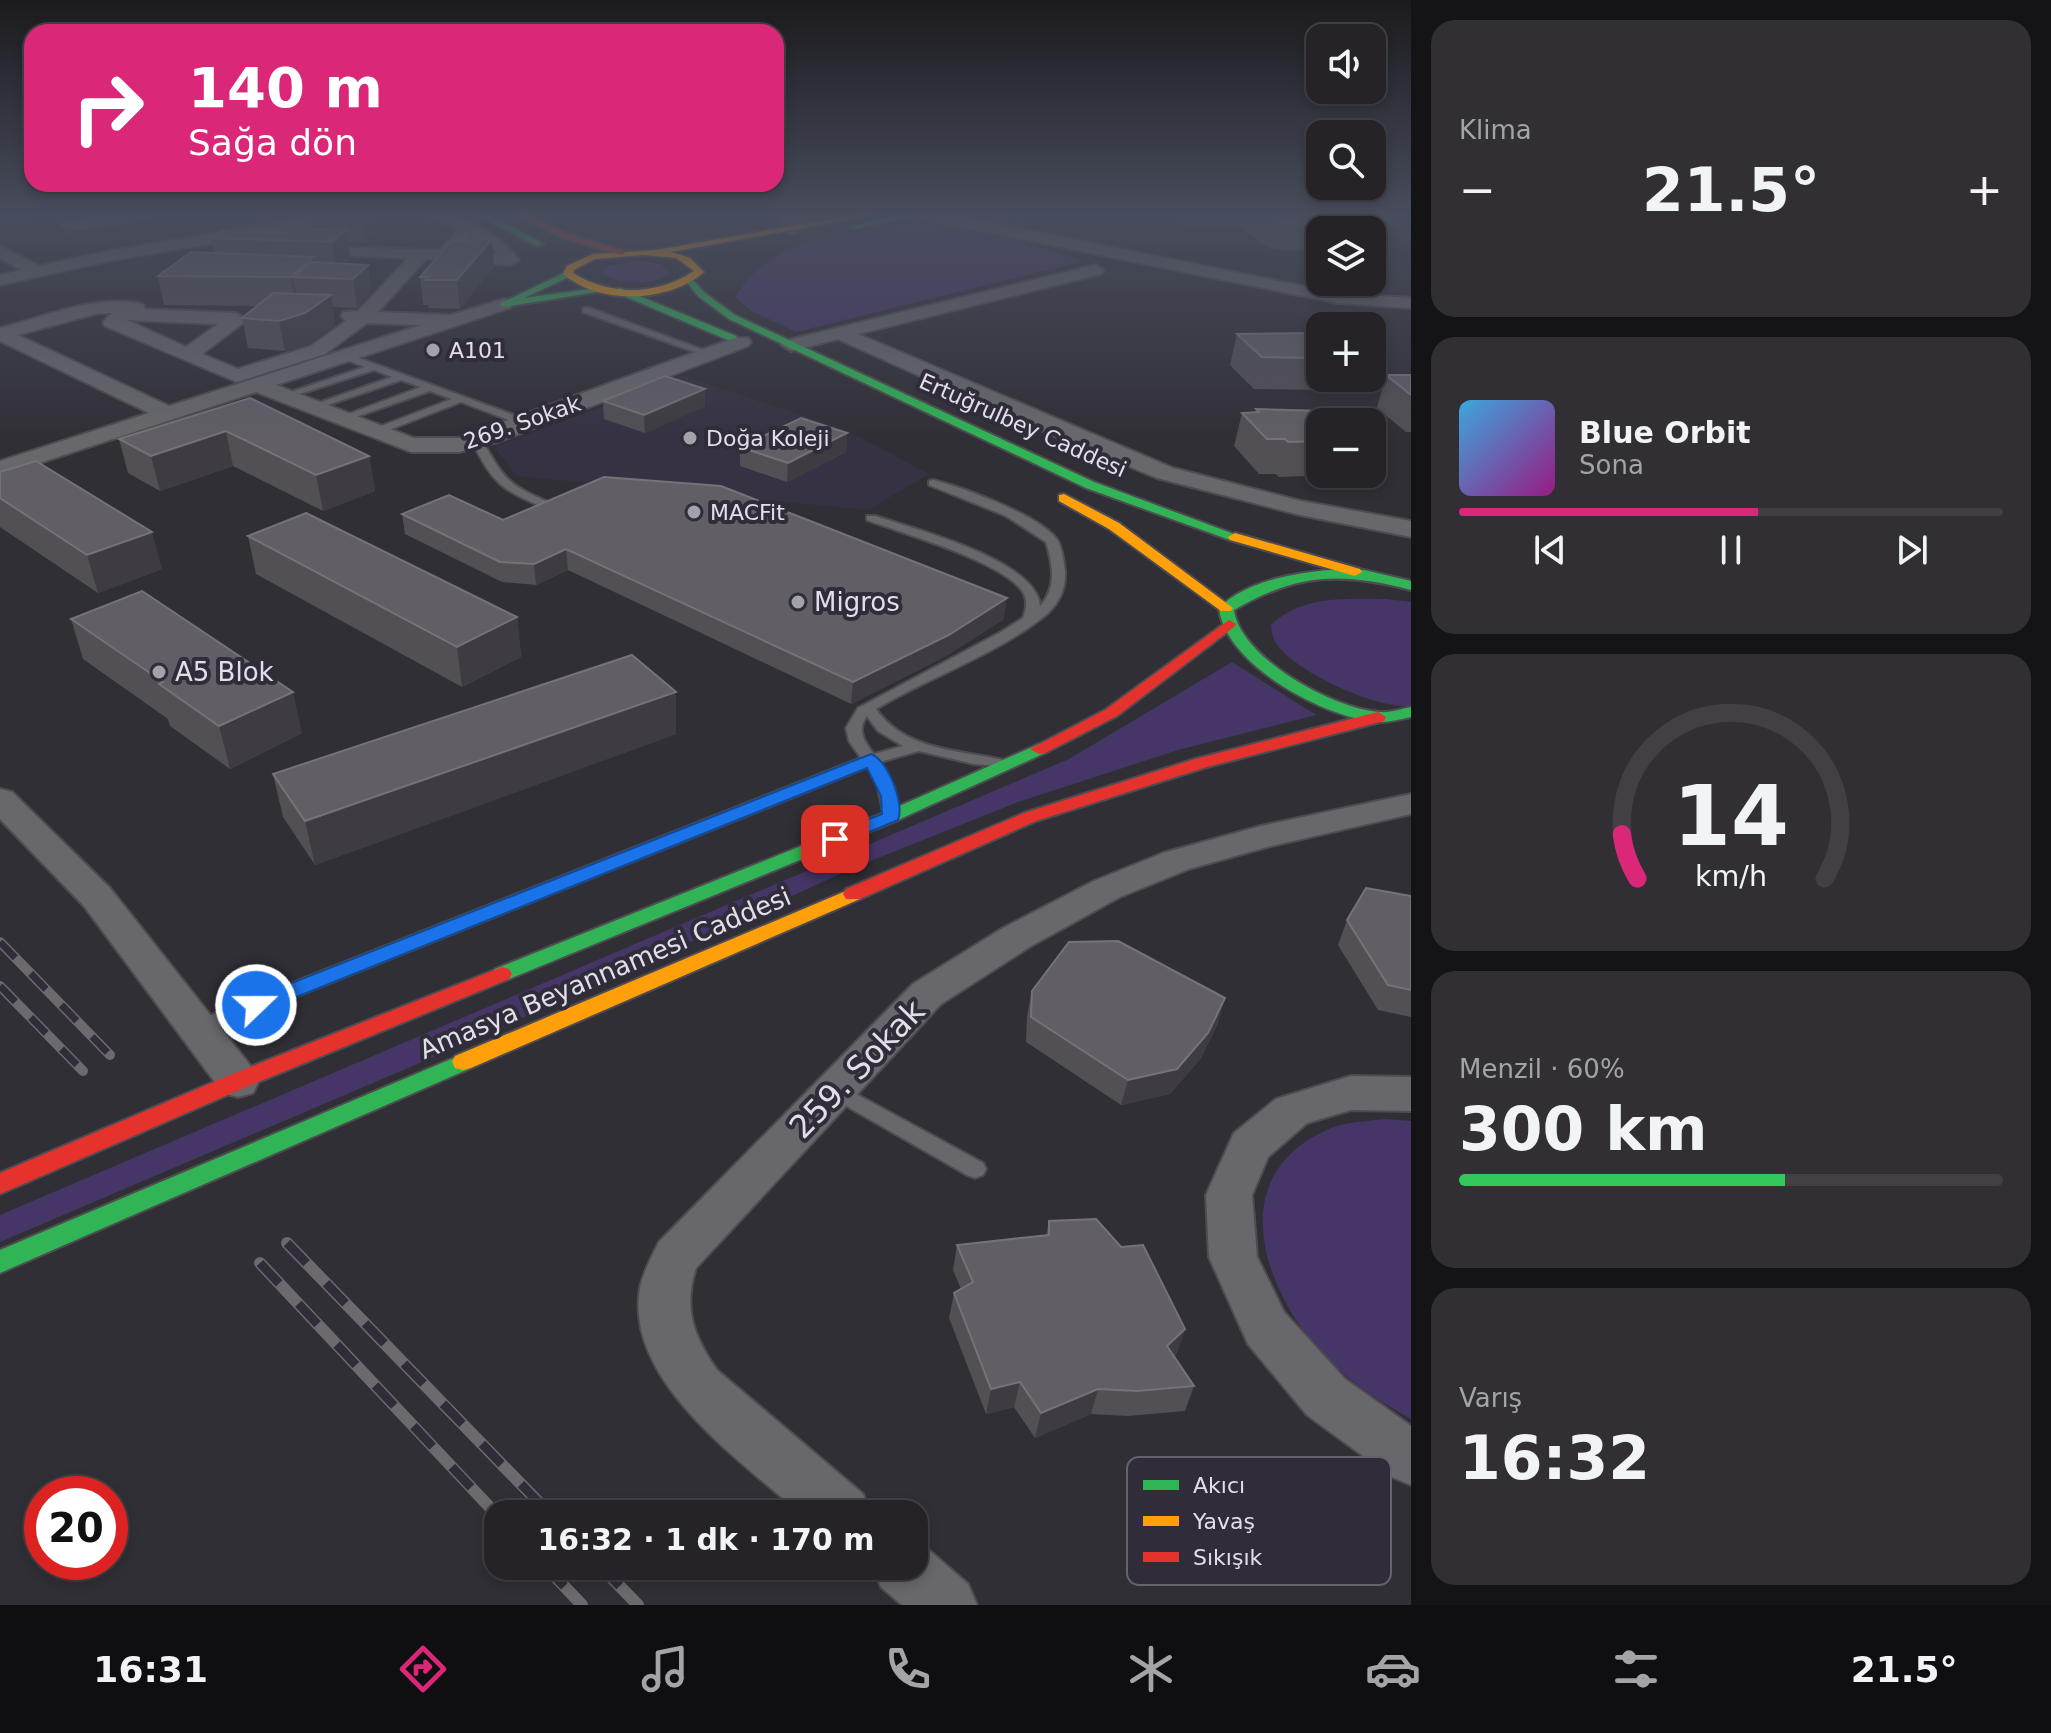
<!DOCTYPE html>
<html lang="tr">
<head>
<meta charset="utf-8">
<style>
  body { margin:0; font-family:"DejaVu Sans",sans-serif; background:#312f34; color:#f1f3f6; height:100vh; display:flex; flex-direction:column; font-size:30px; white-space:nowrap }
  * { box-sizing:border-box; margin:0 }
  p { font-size:26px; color:#a3a4a8 }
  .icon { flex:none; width:44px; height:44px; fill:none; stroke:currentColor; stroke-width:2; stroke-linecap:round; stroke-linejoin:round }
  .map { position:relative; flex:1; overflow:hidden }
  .sheet { display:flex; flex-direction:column; gap:20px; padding:20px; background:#141316; width:640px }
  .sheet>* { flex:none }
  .top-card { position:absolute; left:24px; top:24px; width:760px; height:168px; border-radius:24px; box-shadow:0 4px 12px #0003,0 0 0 2px #424045; background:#db2777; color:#fff; overflow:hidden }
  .tools { position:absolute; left:1306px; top:24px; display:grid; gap:16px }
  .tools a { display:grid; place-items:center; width:80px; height:80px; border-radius:16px; background:#252328; box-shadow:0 4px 12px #0003,0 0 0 2px #424045; font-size:40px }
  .speed { position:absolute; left:24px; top:1476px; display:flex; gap:16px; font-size:40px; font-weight:700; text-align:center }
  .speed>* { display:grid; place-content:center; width:104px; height:104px; border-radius:50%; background:#252328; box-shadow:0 4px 12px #0003,0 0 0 2px #424045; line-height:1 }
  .speed .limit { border:12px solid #d22; background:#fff; color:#111 }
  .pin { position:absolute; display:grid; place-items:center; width:68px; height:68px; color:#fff; margin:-34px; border-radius:16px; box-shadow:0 4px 12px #0006 }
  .me { position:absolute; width:88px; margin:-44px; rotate:68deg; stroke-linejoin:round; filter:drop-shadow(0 0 6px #0008) }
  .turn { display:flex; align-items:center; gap:28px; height:168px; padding:0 32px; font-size:36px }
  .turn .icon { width:104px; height:104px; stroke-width:2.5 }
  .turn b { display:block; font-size:56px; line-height:68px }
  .big { font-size:60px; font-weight:600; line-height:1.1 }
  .sheet .tile { flex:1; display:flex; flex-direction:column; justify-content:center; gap:12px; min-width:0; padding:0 28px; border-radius:24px; background:#312f34 }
  .sheet .dial { align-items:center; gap:0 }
  .dial svg { height:208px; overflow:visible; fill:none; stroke:#424045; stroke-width:7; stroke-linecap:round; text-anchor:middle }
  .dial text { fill:#f1f3f6; stroke:none }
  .song { display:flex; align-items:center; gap:24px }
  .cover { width:96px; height:96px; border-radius:12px; background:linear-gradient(135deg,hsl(200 70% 55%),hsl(310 70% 35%)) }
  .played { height:8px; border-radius:4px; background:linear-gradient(90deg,#db2777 55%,#424045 55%) }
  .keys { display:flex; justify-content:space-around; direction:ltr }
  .heat { display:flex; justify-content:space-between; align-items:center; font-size:44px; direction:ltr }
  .charge { height:12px; border-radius:6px; background:linear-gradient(90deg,#34c759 60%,#424045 0) }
  .trip { position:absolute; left:484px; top:1500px; width:444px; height:80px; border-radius:24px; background:#252328; box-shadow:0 4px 12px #0003,0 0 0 2px #424045; font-weight:600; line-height:80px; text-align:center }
  .menu { display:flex; height:128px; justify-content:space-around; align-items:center; background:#0f0e10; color:#a3a4a8 }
  .menu .icon { width:56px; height:56px }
  .menu .selected { color:#db2777 }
  .menu b { font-size:36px; color:#f1f3f6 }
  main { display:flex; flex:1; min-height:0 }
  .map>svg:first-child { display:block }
</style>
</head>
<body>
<main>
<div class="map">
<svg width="1411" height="1605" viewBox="0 0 1411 1605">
  <rect width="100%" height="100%" fill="#312f36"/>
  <polygon fill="#363243" points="683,376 844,429 929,474 868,510 517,476 494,447"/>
  <g fill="#463668">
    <path d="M904,223C965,223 1025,243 1083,261L796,332L750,310L735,297C775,235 838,235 904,223Z"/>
    <path d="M640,261L660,264L671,273C655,286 617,287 601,272L608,266Z"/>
    <path d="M1386,599L1411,602V706C1376,709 1295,672 1276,643C1272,638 1272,632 1271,625C1303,595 1345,599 1386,599Z"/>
    <polygon points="1232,662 1316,715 1178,750 1018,802 858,866 476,1039 0,1242 0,1215 1069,759"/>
    <path d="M1385,1119L1411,1121V1419C1375,1399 1332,1370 1307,1336C1255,1265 1233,1170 1331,1128C1347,1122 1368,1121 1385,1119Z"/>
  </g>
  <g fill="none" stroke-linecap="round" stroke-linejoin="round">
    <g stroke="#4e4c51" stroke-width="4">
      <g id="lane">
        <polygon points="583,308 589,308 714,354 706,356 583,312"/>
        <polygon points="345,353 530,421 531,423 522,425 461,402 376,435 368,435 368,431 452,399 430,391 344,421 335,419 421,387 401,380 316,409 307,407 392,377 374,370 287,398 279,396 365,367 342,358 340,356"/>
        <path d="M473,439H481C507,483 507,484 555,505V509H547C503,490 493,485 472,441Z"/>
        <path d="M933,480C961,487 1043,516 1058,541C1062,548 1064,562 1065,571C1066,588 1060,602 1047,614C997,655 931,676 876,709C906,752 962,750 1008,761L1011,764L1008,767L974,764L919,751L880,762L894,787L900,816L898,819L892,821L884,816L878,787L868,767L205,1033L198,1035L191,1033L188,1028L191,1023L861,758L849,741L846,728L858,708L1001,632L1023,618C1026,610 1028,602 1024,594C1009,563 901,533 867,520V516H875C914,529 1037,560 1040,606C1057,588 1053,565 1046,542L1006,516L929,485V481ZM867,716L878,731L903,746L874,754C865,743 856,730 867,716Z"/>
        <polygon points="836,1083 983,1163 986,1169 983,1175 975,1178 967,1175 829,1096 826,1091 829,1086"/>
      </g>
    </g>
    <g stroke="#4e4c51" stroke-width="4">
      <g id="street">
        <polygon points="117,213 155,213 148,218 69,231 61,226 69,221"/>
        <polygon points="330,213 367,213 360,218 109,261 0,285 0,275 21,270 0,258 0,246 39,266 109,251"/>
        <path d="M427,213C461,213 499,232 519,260L511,265L426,259L378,312L451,315L504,299L510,300L513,304L510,308L276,385L414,438H459L734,338H748L751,342L748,346L498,442L459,452H411L256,392L0,476V461L149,413L0,341V328C44,317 98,293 143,304L145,309L236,313L245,319L243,323L202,354L238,369L311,346L346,321L341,316L343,312L358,311L408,258L304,254L298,252V246L439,250L458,231ZM471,236L491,246L498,254L455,253ZM99,313H112L103,322L105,326L237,382L325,354L367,323L421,325L169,406L18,335ZM127,320L218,324L186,347Z"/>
        <polygon points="793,213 824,213 798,222 801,229 793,234 787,232 781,219"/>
        <polygon points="943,213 1337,293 1411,298 1411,308 1337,303 923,219 915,214"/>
        <polygon points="1095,265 1104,270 1101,274 858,334 1173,468 1301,501 1411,521 1411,537 1300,515 1157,478 1037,429 838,339 791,351 781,345 784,341"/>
        <polygon points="0,789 12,792 110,888 253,1069 259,1081 253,1093 238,1097 223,1093 84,906 0,819"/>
        <path d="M1411,794V814L1267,847L1189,869L1120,897L1031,946L941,1004L696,1268C683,1308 693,1336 717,1370L863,1494L871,1514H801C741,1460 624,1381 640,1288C643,1273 652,1256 659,1242L913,984L1003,928L1094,881L1163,853L1261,826Z"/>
        <polygon points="1351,1076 1411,1077 1411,1111 1351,1110 1307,1123 1268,1157 1252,1195 1257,1257 1284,1312 1345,1379 1411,1426 1411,1485 1392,1477 1307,1415 1248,1344 1209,1257 1206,1195 1234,1133 1276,1099"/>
        <polygon points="914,1542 923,1545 968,1584 977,1605 902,1605 881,1587 873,1566 914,1566"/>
      </g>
    </g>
    <g stroke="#4e4c51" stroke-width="4">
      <g id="fast">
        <polygon points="474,213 485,213 544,244 537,246"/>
        <polygon points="910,213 929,213 854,229 850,227"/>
        <polygon points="568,271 571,276 524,298 604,287 609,290 504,307 499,304"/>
        <polygon points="691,278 705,293 735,315 1094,482 1242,537 1235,541 1230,540 1086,488 729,319 699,297 686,281"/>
        <polygon points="620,288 736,336 737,338 728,340 617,293 617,289"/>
        <path d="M1340,569L1364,570L1411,581V590C1341,572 1298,573 1234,610C1240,658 1335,710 1380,712C1390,713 1401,709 1411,707V717C1401,719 1391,722 1381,722C1327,720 1225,665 1219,608C1248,579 1301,572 1340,569Z"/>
        <polygon points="1039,744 1048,749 1045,753 898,820 509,979 495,979 492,974 495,969 886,812"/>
        <polygon points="463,1054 471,1056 474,1062 471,1068 0,1273 0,1250"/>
      </g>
    </g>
    <g stroke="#4e4c51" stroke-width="4">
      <g id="slow">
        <path d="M865,213H886L671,252L690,258L704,272C668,303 599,305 563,274L567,266L593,254L656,250ZM644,255L676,258L694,271C657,296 610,296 573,273L574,270L595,259Z"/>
        <polygon points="1064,494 1119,523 1233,608 1231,611 1221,611 1109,529 1059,501 1059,495"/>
        <polygon points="1235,533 1360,569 1362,572 1355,576 1230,540 1228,537"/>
        <polygon points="853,888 860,889 863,894 860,899 471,1068 463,1070 455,1068 452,1062 455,1056"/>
      </g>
    </g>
    <g stroke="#4e4c51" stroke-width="4">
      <g id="jam">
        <polygon points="513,213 524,213 568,234 626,252 622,255 562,238"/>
        <polygon points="1229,620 1236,624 1234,627 1117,716 1045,753 1039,754 1030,749 1105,710"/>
        <polygon points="1378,712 1386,717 1384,721 1207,767 1036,821 860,899 846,899 843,894 846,889 1024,813 1195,759"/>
        <polygon points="502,967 509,969 512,974 509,979 246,1087 0,1194 0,1173 230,1075"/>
      </g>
    </g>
    <use href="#lane" fill="#68686c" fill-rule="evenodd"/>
    <use href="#street" fill="#68686c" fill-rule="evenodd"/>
    <use href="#fast" fill="#30b455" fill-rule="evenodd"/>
    <use href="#slow" fill="#ff9f0a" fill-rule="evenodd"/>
    <use href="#jam" fill="#e5322d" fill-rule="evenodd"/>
    <g stroke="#6c6a6e" stroke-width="10">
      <g id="rail-far1">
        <polyline points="0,942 110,1055"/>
        <polyline points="0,986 83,1071"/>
      </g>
    </g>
    <g stroke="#6c6a6e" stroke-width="12">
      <g id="rail">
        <polyline points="287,1243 550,1514"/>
        <polyline points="260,1263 498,1516"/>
        <polyline points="545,1566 582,1605"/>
        <polyline points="600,1566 638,1605"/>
      </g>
    </g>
    <use href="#rail-far1" stroke="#302c39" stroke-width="7" stroke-dasharray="22" stroke-linecap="butt"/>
    <use href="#rail" stroke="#302c39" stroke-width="9" stroke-dasharray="28" stroke-linecap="butt"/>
  </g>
  <g fill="#524f55">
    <polygon points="312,213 373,213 376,234 366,243 348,242 350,257 343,264 368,265 371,293 357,308 332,307 335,325 310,343 285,351 248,348 242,318 257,306 164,305 158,276 214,253 211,238 287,233 314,229"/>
    <polygon points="1171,213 1327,213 1342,223 1341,230 1320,230 1320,250 1285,251 1271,249 1239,227 1188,228"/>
    <polygon points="494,266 460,309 429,308 428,305 423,305 420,277"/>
    <polygon points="1237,334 1320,338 1320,378 1339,378 1336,390 1254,389 1230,365"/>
    <polygon points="1386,375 1411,375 1411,432 1406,432 1377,408"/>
    <polygon points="250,398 369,456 375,491 323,511 233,466 160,491 128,473 119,439"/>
    <polygon points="603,401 705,406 645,433 604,419"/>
    <polygon points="1256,409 1320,422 1320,474 1330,474 1330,475 1279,477 1276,474 1259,474 1234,446 1242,413 1255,412"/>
    <polygon points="847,433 846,452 787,482 740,466 740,447"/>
    <polygon points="0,472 162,569 98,593 0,527"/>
    <polygon points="402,514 503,520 1004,619 946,656 851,704 568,570 536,585 502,582 405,534"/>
    <polygon points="248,536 517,617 521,657 462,687 256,574"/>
    <polygon points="71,619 302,733 230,769 170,726 168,719 83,659"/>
    <polygon points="676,692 676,734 315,865 283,817 273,774"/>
    <polygon points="1411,896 1411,1017 1378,1010 1338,945 1347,920"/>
    <polygon points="1032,991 1218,1023 1201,1058 1170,1094 1121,1105 1026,1042 1027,1016"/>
    <polygon points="1049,1221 1185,1329 1176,1355 1174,1356 1194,1386 1185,1411 1128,1416 1091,1414 1035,1438 1014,1407 986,1414 949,1318 954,1293 961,1289 953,1270 957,1245 1046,1235"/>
  </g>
  <g fill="#3e3c42">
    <polygon points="0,213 26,213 28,220 0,224"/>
    <polygon points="366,213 373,213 376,234 366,243 362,217"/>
    <polygon points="346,230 350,257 336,270 332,242"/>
    <polygon points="492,239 494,266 460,309 457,280"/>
    <polygon points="314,257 318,278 293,277 298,304 296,306 291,277"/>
    <polygon points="368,265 371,293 357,308 353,279"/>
    <polygon points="331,295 335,325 310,343 285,351 279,321"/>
    <polygon points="705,389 705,406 645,433 644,415"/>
    <polygon points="226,431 233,466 160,491 151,456"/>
    <polygon points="847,433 846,452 787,482 788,463"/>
    <polygon points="369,456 375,491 323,511 316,475"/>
    <polygon points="152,532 162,569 98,593 87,555"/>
    <polygon points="566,549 568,570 536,585 534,564"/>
    <polygon points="1007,598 1004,619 946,656 851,704 853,682"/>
    <polygon points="517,617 521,657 462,687 457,647"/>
    <polygon points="293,692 302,733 230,769 219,726"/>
    <polygon points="676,692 676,734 315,865 305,821"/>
    <polygon points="1225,998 1218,1023 1201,1058 1170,1094 1121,1105 1128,1080"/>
    <polygon points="1185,1329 1176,1355 1158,1371 1167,1346"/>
    <polygon points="1020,1382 1014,1407 986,1414 991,1389"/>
    <polygon points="1098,1389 1091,1414 1035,1438 1041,1413"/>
  </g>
  <g fill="#615e65" stroke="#757279" stroke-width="2">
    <polygon points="366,213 362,217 312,214 312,213"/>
    <polygon points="1263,213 1327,213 1342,223 1292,224 1277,223"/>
    <polygon points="294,228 346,230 332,242 211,238 221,231 287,233"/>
    <polygon points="492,239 457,280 425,280 428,277 420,277 452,241"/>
    <polygon points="191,252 314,257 291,277 158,276"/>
    <polygon points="312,262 368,265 353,279 293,277"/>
    <polygon points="273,293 331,295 305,313 279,321 242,318"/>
    <polygon points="1314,333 1320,338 1320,358 1262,357 1237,334"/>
    <polygon points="1386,375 1411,375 1411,395"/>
    <polygon points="665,376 705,389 644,415 603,401"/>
    <polygon points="250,398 369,456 316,475 226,431 151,456 119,439"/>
    <polygon points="1256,409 1325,411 1337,422 1320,422 1320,441 1288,442 1285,439 1267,439 1242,413 1259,412"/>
    <polygon points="801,418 847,433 788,463 740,447"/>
    <polygon points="36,461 152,532 87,555 0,498 0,472"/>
    <polygon points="604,477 721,486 1007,598 949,635 853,682 566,549 534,564 500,562 402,514 449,495 503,520"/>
    <polygon points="306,513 517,617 457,647 248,536"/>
    <polygon points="142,591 293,692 219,726 159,684 163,682 71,619"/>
    <polygon points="632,655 676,692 305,821 273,774"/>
    <polygon points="1366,888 1411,896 1411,990 1388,985 1347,920"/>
    <polygon points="1118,941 1225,998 1208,1033 1177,1069 1128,1080 1031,1017 1032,991 1069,942"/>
    <polygon points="1096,1219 1121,1247 1143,1245 1185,1329 1167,1346 1194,1386 1137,1391 1098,1389 1041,1413 1020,1382 991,1389 954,1293 973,1282 957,1245 1049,1235 1049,1221"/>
  </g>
  <linearGradient id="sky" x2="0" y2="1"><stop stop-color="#1b1a1e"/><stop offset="0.49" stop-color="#484d5d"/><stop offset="1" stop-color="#484d5d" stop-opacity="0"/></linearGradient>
  <rect width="1411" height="438" fill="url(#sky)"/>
  <path fill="#1a73e8" stroke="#114b97" stroke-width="2" d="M871,754C888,760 905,804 898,820L841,844L835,845L825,839L828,835L882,814L881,796L867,768L264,1010H249L246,1005L249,1000Z"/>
  <g fill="#a3a1a9" stroke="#302c39" stroke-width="3">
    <circle cx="433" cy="350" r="8"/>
    <circle cx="690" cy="438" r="8"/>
    <circle cx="694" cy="512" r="8"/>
    <circle cx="798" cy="602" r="8"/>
    <circle cx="159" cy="672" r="8"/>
  </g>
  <g text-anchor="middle" stroke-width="8" stroke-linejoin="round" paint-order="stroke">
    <g font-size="22" fill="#e1dfe7" stroke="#302c39" text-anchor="start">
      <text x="449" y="358">A101</text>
      <text x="706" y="446">Doğa Koleji</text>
      <text x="710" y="520">MACFit</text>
    </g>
    <g font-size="22" fill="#e1dfe7" stroke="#302c39">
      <text transform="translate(522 422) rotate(-19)" y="8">269. Sokak</text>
      <text transform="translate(1023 425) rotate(24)" y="8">Ertuğrulbey Caddesi</text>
    </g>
    <g font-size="26" fill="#e1dfe7" stroke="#302c39" text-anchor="start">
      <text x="814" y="611">Migros</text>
      <text x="175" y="681">A5 Blok</text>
    </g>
    <g font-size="26" fill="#e1dfe7" stroke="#302c39">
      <text transform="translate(605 973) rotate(-23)" y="9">Amasya Beyannamesi Caddesi</text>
    </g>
    <g font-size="32" fill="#e1dfe7" stroke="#302c39">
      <text transform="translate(857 1069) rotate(-46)" y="11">259. Sokak</text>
    </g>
  </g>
  <rect x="1127" y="1457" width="264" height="128" rx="12" fill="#302c39" stroke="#65626d" stroke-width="2"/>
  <rect x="1143" y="1480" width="36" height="10" fill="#30b455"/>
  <rect x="1143" y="1516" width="36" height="10" fill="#ff9f0a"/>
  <rect x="1143" y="1552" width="36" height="10" fill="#e5322d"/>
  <g font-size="22" fill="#e1dfe7">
    <text x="1193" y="1493">Akıcı</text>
    <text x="1193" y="1529">Yavaş</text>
    <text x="1193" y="1565">Sıkışık</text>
  </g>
</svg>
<div class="tools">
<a><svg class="icon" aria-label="sound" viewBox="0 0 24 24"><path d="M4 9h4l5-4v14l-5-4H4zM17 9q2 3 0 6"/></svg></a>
<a><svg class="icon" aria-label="search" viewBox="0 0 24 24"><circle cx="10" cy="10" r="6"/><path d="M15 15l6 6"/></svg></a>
<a><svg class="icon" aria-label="layers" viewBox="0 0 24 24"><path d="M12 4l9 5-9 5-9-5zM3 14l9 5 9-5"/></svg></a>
<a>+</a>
<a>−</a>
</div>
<div class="speed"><div class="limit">20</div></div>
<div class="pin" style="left:835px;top:839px;background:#d93025"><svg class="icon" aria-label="arrive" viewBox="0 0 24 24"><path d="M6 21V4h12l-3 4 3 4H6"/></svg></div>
<svg class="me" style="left:256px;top:1005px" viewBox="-20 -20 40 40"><circle r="17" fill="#1a73e8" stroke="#fff" stroke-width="3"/><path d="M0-11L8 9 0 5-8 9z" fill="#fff"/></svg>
<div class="trip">16:32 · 1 dk · 170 m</div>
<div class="top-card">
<div class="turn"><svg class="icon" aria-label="right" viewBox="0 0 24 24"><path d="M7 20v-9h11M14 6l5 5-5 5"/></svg><div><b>140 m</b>Sağa dön</div></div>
</div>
</div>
<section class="sheet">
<div class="tile"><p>Klima</p>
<div class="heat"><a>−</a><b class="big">21.5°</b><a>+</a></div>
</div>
<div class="tile">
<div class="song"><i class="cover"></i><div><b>Blue Orbit</b><p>Sona</p></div></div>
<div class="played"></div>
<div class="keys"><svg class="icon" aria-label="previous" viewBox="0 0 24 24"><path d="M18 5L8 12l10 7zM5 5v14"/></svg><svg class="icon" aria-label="pause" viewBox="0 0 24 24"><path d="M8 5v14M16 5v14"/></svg><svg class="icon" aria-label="next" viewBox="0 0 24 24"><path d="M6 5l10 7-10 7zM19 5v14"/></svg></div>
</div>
<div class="tile dial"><svg viewBox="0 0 100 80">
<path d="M14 69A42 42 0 1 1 86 69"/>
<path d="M14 69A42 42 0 0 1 8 52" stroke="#db2777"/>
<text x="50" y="56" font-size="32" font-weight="700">14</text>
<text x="50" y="72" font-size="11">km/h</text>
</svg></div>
<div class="tile"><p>Menzil · 60%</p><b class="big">300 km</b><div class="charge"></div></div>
<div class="tile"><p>Varış</p><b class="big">16:32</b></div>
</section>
</main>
<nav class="menu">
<b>16:31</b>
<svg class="icon selected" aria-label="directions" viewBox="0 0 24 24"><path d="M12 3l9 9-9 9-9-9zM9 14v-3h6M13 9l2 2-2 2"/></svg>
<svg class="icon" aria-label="music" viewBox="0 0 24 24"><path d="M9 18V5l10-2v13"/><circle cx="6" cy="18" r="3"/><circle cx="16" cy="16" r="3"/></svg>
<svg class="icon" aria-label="phone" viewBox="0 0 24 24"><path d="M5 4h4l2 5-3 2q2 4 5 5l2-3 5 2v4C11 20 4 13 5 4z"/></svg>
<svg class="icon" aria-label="climate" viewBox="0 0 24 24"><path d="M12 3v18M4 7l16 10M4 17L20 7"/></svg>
<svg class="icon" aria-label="car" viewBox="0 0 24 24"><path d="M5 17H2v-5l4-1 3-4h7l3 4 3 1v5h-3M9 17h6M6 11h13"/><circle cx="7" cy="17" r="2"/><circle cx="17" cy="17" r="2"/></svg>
<svg class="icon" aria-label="filters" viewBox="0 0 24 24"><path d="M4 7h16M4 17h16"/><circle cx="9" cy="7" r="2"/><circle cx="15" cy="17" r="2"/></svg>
<b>21.5°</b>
</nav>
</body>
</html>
